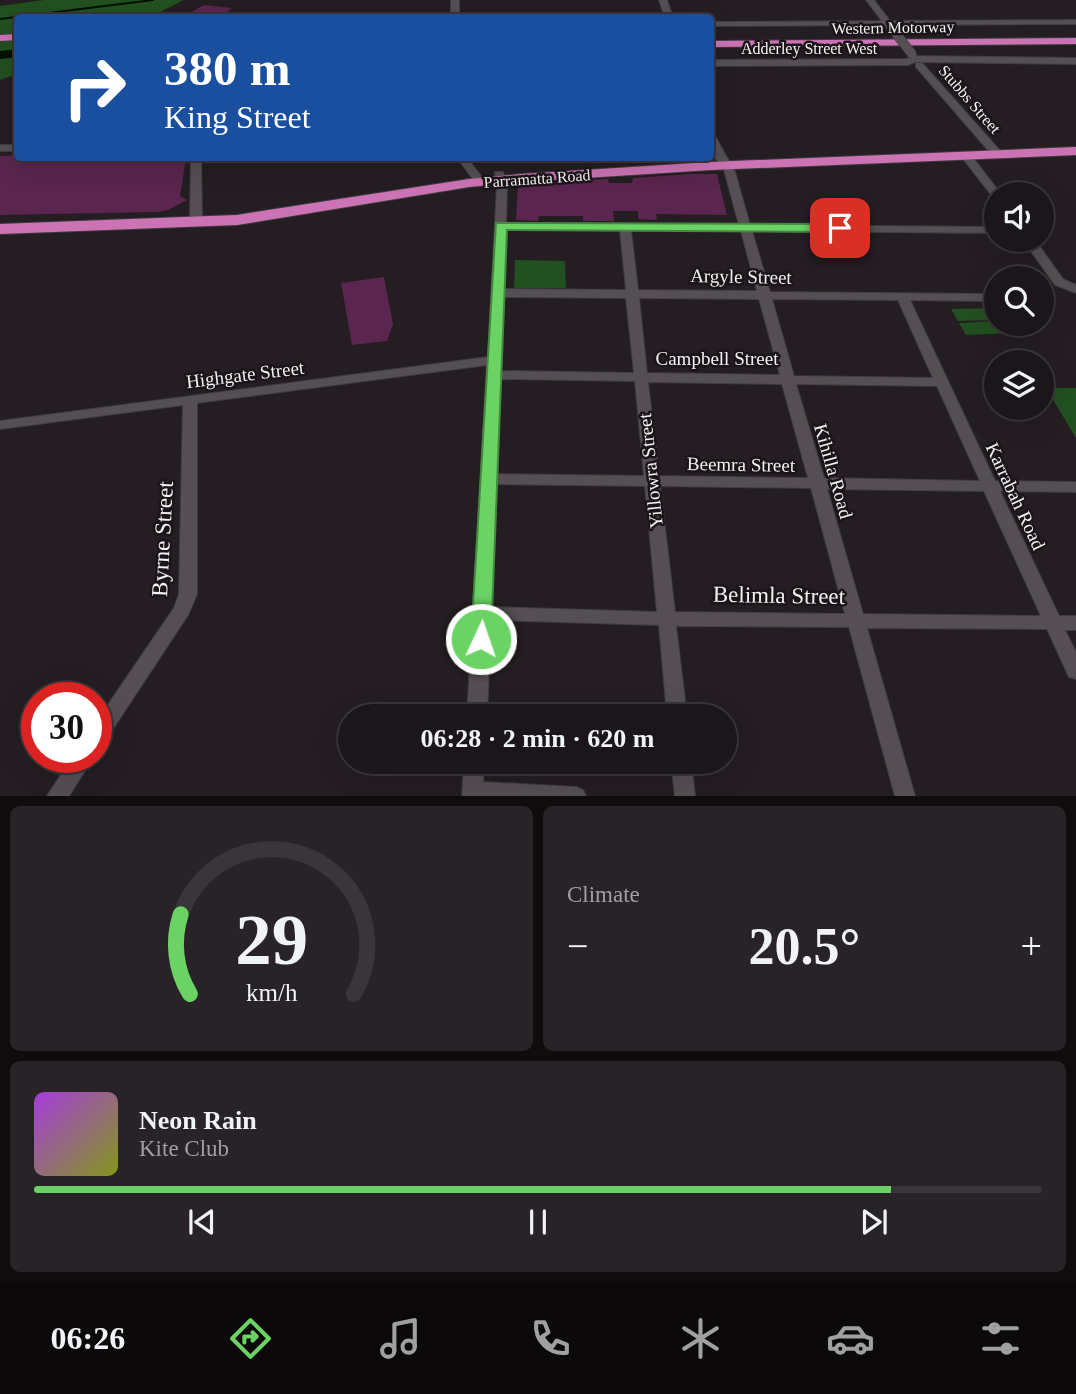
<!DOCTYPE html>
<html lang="en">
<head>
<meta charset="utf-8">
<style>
  body { margin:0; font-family:"Times New Roman",serif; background:#282327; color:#f1f3f6; height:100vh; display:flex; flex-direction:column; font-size:26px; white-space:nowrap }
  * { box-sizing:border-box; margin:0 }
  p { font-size:23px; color:#a09fa2 }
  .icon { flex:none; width:38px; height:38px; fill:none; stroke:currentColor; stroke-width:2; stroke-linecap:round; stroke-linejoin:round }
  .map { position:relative; height:796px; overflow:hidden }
  .details { display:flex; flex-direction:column; gap:10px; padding:10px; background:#0f0c0e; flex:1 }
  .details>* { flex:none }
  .banner { position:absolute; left:14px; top:14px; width:700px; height:147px; border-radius:7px; box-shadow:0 7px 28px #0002,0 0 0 2px #393539; background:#1a4fa0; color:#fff; overflow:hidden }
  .fabs { position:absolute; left:984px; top:182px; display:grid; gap:14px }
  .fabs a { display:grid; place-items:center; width:70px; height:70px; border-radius:50%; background:#1b161a; box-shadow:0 7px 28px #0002,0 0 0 2px #393539; font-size:35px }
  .speed { position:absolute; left:21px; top:682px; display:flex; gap:14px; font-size:35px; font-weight:700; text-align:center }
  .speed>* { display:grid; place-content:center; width:91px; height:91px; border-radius:50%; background:#1b161a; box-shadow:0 7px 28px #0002,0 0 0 2px #393539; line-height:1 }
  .speed .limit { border:10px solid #d22; background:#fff; color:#111 }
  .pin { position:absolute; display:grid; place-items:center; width:60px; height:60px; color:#fff; margin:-30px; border-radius:14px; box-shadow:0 4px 10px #0006 }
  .me { position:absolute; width:77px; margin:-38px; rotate:3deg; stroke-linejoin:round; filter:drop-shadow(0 0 5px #0008) }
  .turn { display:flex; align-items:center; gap:24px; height:147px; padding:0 35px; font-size:32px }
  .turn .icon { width:91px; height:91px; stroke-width:2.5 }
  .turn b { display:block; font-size:49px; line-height:60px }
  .big { font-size:52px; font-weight:600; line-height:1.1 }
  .details .card { flex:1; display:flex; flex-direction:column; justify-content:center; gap:10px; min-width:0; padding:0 24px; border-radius:10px; background:#282327 }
  .details .dial { align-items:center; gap:0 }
  .dial svg { height:182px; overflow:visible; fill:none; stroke:#393539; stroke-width:7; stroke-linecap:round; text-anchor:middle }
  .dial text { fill:#f1f3f6; stroke:none }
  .song { display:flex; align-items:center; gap:21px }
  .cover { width:84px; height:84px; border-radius:10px; background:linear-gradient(135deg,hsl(280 70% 55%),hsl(70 70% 35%)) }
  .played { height:7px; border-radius:4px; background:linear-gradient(90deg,#6ad364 85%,#393539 85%) }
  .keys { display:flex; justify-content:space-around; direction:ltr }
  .heat { display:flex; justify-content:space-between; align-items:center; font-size:38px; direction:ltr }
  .details .tiles { flex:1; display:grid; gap:10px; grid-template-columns:1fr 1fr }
  .card:last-child { grid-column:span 2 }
  .trip { position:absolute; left:338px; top:704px; width:399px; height:70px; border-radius:35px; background:#1b161a; box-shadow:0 7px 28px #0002,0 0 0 2px #393539; font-weight:600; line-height:70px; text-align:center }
  .tab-bar { display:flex; height:112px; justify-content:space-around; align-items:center; background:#0b090a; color:#a09fa2 }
  .tab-bar .icon { width:49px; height:49px }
  .tab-bar .current { color:#6ad364 }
  .tab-bar b { font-size:32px; color:#f1f3f6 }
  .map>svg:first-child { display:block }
</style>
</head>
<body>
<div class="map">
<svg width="1076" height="796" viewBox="0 0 1076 796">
  <rect width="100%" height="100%" fill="#241d22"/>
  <g fill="#225020">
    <polygon points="44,0 184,0 150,17 18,18 17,74 0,80 0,6"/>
    <polygon points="515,260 565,261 566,288 514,288"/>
    <polygon points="994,308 996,320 958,321 951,309"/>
    <polygon points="996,321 1005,324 1011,333 966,335 959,323"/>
    <polygon points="1046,388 1076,388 1076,438"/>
  </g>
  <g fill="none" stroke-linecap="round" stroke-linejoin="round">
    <polyline stroke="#001000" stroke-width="2" points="0,19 153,0"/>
    <polygon fill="#001000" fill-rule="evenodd" points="18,49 18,57 0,59 0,51"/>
  </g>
  <g fill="#5a254e">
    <polygon points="204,5 232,8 228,11 242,18 181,18"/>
    <polygon points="18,155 18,158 186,158 180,196 187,200 168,210 157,212 0,215 0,156"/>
    <polygon points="690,174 717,174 727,215 656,214 657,220 638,219 638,211 613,211 614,221 583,221 583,216 539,216 538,221 516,220 518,185 608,179 609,183 632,183 633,178"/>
    <polygon points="384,277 393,324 387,341 352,345 341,283"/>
  </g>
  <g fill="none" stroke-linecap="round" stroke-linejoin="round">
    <g stroke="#403b3f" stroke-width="2">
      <g id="minor">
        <rect x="451" y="0" width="8" height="18"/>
        <polygon points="659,0 667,0 673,18 665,18"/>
        <polygon points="866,0 874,0 890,21 1076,20 1076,24 894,25 890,28 885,25 710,26 710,22 882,21"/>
        <polygon points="914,56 1076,58 1076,64 915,62 908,65 710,66 710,60 906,59"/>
        <polygon points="916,63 922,63 1002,153 1002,157 994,157 916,67"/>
        <path d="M710,131C720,138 722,155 733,165L750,225L996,227V233L752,231L770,292L989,294L991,297L985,301L910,300L995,481L1076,482V492L1000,491L1059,616H1076V630H1065L1076,652V679L1069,677L1047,629L867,628L915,796H895L849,627L676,626L687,716H667L659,625L491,620L487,716H467L487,365L197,403V594L188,615L103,744L96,746V722L174,608L179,594L183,405L0,429V421L488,357L497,186L495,172H503L507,186L506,223L739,225L723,166C711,158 710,145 710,131ZM506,229L620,230L626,290L504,289ZM631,230L741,231L757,291L638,290ZM504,297L626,298L634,373L501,371ZM639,298L759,299L780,375L647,373ZM772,299L898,300L933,378L794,376ZM500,379L635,381L644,476L496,474ZM648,382L782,384L808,478L659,476ZM796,384L937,386L980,481L824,478ZM496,484L645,486L657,612L491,607ZM660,486L811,488L845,614L675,612ZM827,489L984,491L1041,616L863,614Z"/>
        <rect x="0" y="145" width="18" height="6"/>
        <polygon points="966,153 970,154 1001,194 992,196 961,156"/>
        <polygon points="191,158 201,158 202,217 196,220 190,217"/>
        <polygon points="457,158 467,158 485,181 484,183 476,183"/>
        <polygon points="1023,240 1035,240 1063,279 1076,285 1076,293 1055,285"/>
        <polygon points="72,758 93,758 69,796 47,796"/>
        <polygon points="464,761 484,761 483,782 576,787 583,790 586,796 462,796"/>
        <polygon points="671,761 691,761 695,796 675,796"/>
      </g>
    </g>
    <g stroke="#403b3f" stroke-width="2">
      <g id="highway">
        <polygon points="18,34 18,40 0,41 0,35"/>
        <polygon points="1076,38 1076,44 710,47 710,41"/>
        <polygon points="1076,147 1076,155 711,170 521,182 469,187 237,225 0,234 0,224 237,215 469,179 521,174 711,162"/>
      </g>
    </g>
    <use href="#minor" fill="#554e53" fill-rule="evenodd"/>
    <use href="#highway" fill="#cb73b5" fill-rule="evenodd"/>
    <g stroke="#403b3f" stroke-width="10" stroke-linecap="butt">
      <polyline id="minor-bridge" points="890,26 912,54"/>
    </g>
    <use href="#minor-bridge" stroke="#554e53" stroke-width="9"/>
  </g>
  <polygon fill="#6ad364" stroke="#458941" stroke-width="2" points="496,223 840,224 846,228 840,232 507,230 491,639 488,644 474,644 471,639"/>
  <g text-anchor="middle" stroke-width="5" stroke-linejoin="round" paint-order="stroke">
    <g font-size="16" fill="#f5f0f3" stroke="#1b1419">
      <text transform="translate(893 27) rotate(-1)" y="6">Western Motorway</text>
      <text x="809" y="54">Adderley Street West</text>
      <text transform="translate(970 99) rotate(49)" y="6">Stubbs Street</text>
      <text transform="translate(537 178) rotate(-4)" y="6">Parramatta Road</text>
    </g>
    <g font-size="19" fill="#f5f0f3" stroke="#1b1419">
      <text transform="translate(741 276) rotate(1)" y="7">Argyle Street</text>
      <text x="717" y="365">Campbell Street</text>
      <text transform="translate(245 374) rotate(-7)" y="7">Highgate Street</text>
      <text transform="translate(741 464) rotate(1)" y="7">Beemra Street</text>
      <text transform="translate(650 471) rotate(-96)" y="7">Yillowra Street</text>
      <text transform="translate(834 471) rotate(74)" y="7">Kihilla Road</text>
      <text transform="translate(1016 496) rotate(65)" y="7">Karrabah Road</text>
    </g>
    <g font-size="23" fill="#f5f0f3" stroke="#1b1419">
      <text transform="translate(162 539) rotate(-87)" y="8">Byrne Street</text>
      <text transform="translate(779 595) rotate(1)" y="8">Belimla Street</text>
    </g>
  </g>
</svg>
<div class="fabs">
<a><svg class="icon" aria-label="sound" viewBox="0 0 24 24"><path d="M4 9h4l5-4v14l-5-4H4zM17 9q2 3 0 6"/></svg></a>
<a><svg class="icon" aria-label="search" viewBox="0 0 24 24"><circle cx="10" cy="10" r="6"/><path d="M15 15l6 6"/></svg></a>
<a><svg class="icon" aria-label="layers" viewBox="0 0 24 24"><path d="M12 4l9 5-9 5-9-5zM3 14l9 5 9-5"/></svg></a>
</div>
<div class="speed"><div class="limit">30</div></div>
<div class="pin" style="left:840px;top:228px;background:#d93025"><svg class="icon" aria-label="arrive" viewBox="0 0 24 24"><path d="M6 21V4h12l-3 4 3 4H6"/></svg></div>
<svg class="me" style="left:481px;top:639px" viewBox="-20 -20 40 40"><circle r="17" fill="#6ad364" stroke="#fff" stroke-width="3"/><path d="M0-11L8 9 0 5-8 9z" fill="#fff"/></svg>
<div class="trip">06:28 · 2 min · 620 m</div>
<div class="banner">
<div class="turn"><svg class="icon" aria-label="right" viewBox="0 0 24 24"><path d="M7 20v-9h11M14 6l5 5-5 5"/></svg><div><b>380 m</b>King Street</div></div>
</div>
</div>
<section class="details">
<div class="tiles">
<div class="card dial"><svg viewBox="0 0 100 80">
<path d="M14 69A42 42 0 1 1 86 69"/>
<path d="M14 69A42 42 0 0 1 10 34" stroke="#6ad364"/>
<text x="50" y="56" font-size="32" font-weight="700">29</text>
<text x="50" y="72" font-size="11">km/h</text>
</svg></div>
<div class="card"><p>Climate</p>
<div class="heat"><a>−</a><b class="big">20.5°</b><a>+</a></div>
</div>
<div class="card">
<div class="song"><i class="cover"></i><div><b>Neon Rain</b><p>Kite Club</p></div></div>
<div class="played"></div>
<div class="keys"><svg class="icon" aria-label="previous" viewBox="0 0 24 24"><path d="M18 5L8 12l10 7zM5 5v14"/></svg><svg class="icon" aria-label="pause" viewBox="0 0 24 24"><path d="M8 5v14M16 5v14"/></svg><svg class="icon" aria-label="next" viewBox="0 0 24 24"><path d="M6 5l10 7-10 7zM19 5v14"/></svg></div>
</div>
</div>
</section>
<nav class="tab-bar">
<b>06:26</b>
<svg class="icon current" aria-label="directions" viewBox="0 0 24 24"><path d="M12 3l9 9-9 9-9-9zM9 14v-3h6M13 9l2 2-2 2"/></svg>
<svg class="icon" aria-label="music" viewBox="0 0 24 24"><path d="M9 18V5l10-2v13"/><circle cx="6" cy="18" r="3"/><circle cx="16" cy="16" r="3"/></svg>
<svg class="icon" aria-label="phone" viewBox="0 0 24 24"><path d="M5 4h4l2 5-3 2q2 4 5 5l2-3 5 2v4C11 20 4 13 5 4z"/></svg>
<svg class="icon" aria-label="climate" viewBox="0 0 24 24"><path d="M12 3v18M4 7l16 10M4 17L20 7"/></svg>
<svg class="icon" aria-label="car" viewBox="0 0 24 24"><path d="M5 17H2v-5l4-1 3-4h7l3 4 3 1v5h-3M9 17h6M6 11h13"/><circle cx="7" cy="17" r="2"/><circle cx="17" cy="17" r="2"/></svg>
<svg class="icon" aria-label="filters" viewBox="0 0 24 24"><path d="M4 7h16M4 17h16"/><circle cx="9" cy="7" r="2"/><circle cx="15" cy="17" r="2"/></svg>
</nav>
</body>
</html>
